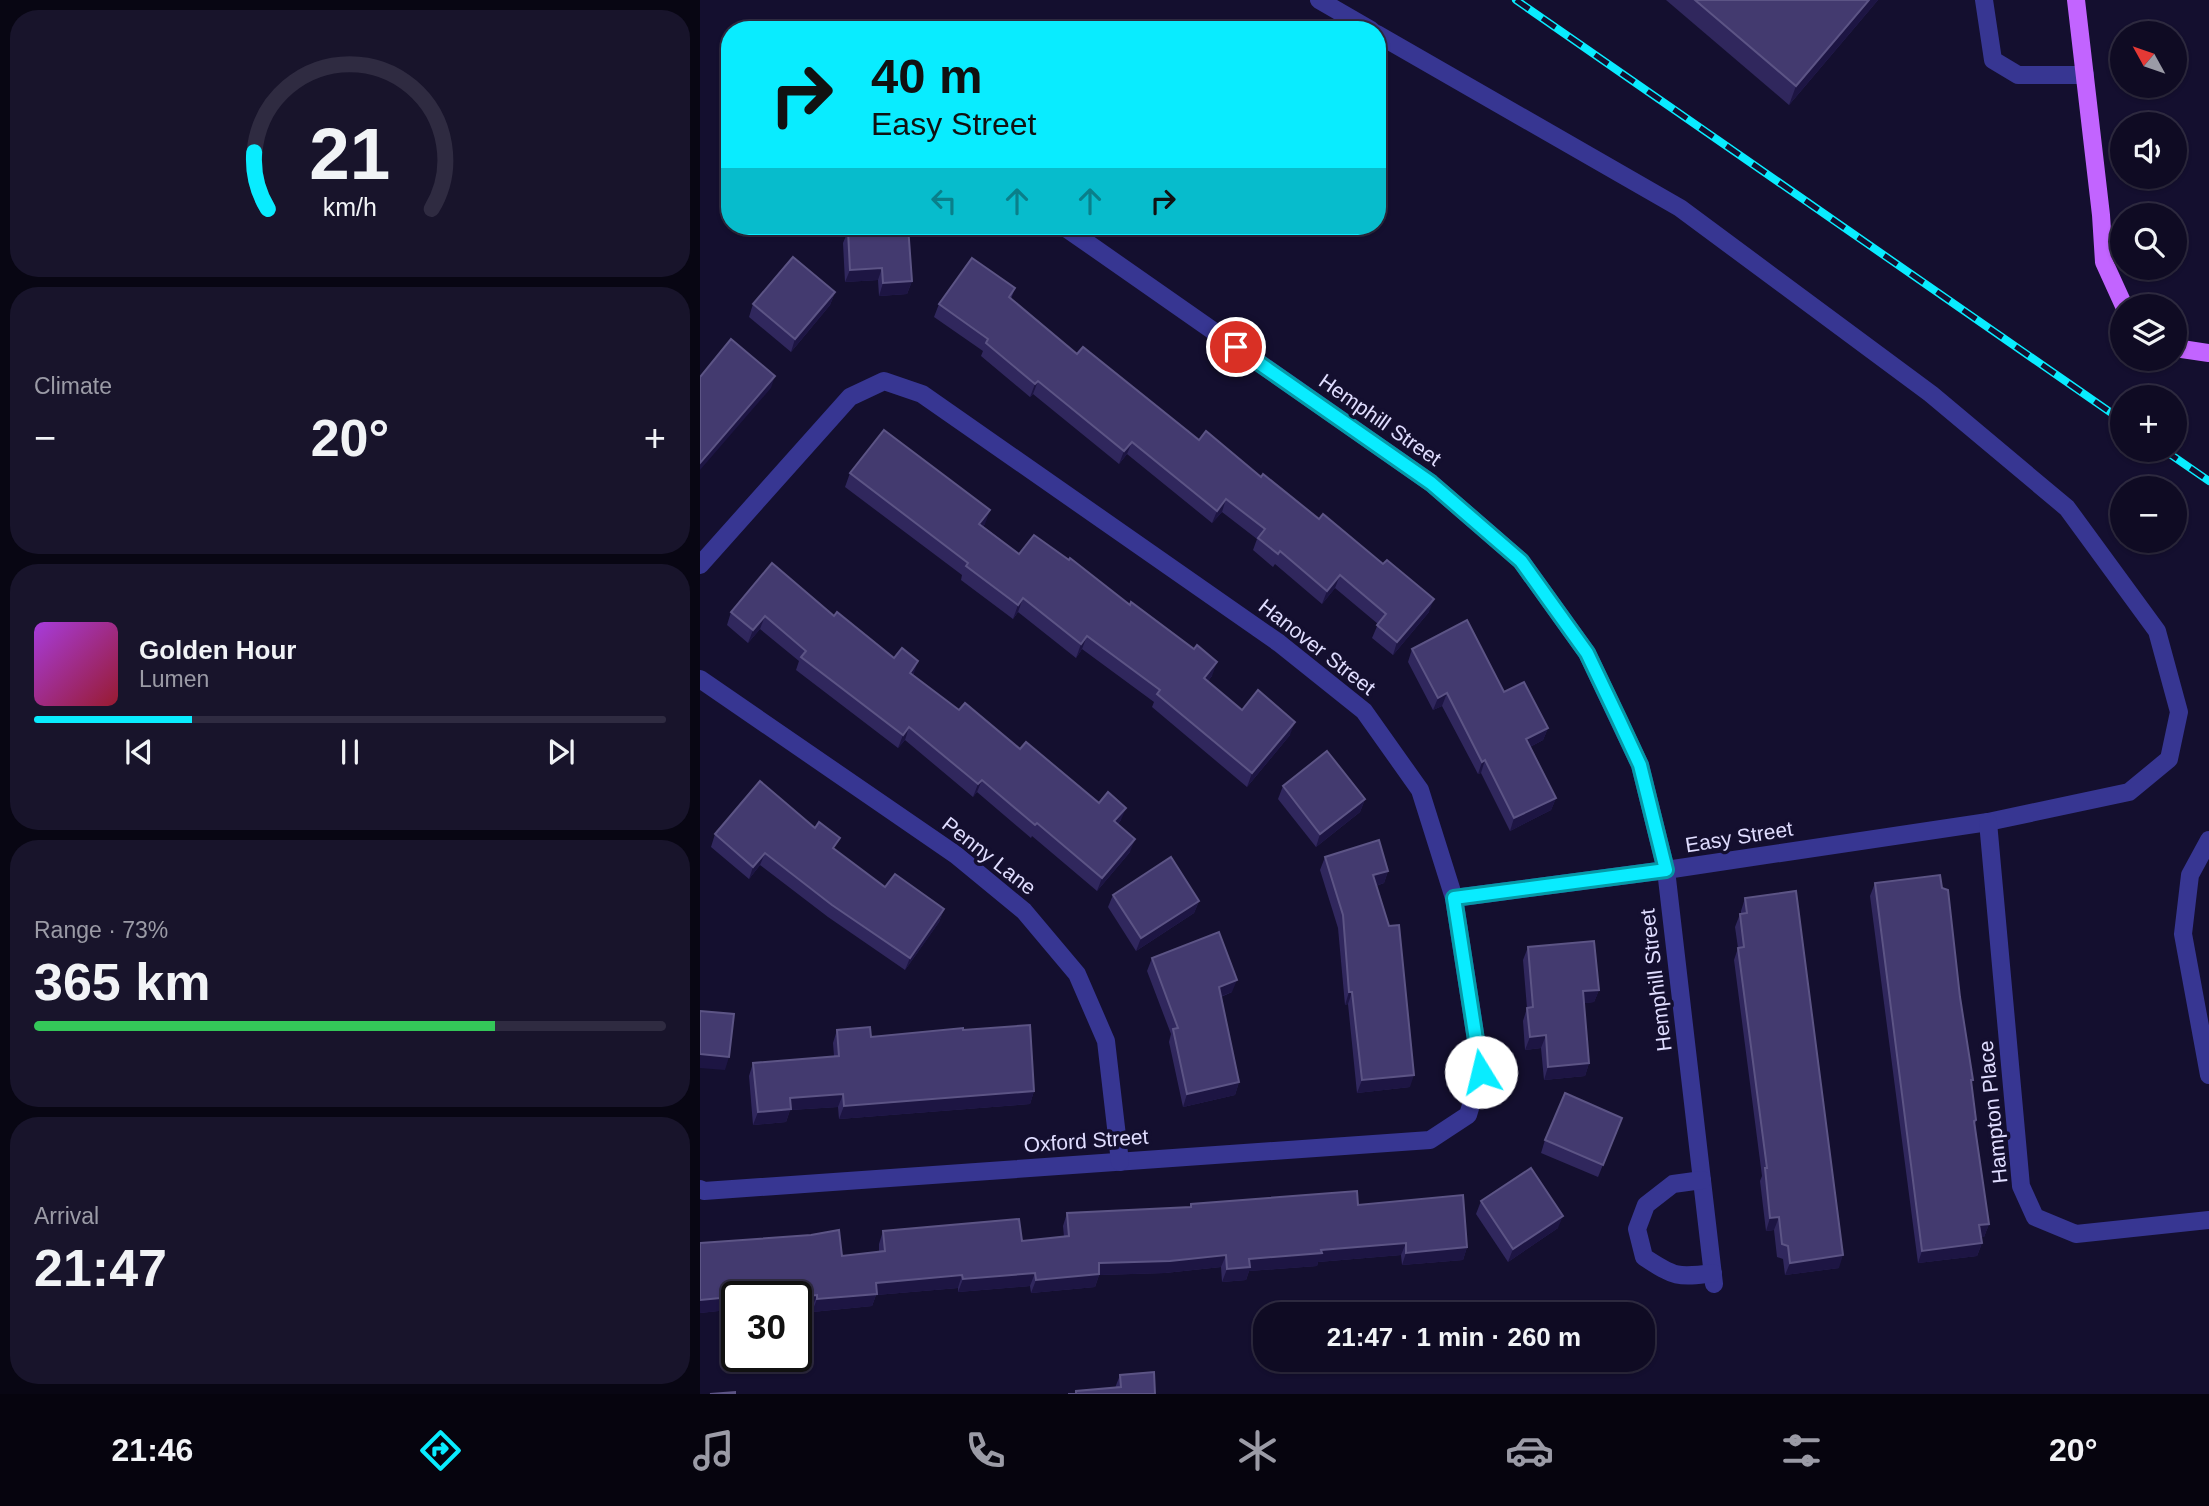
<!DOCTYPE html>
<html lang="en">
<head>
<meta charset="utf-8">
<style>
  body { margin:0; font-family:Arial,sans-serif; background:#18142b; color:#f1f3f6; height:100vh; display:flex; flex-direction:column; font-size:26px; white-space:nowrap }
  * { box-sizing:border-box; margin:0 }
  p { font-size:23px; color:#9b9ba6 }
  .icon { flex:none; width:38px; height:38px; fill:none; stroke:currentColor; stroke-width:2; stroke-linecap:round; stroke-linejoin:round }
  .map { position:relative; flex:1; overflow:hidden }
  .details { display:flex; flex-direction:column; gap:10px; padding:10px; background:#080613; width:700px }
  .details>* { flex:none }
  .banner { position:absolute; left:21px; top:21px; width:665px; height:214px; border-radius:28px; box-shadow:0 2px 5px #0004,0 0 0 2px #2f2b41; background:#09ecff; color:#111; overflow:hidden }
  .needle { width:46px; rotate:310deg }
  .fabs { position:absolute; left:1410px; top:21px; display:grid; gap:14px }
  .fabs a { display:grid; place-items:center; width:77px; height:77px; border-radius:50%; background:#0f0b23; box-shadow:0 2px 5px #0004,0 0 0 2px #2f2b41; font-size:35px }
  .speed { position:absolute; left:21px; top:1281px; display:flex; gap:14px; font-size:35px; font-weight:700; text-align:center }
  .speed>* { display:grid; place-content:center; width:91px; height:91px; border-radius:50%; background:#0f0b23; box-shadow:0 2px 5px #0004,0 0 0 2px #2f2b41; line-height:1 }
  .speed .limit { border:4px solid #111; border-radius:10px; background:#fff; color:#111 }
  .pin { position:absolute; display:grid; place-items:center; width:60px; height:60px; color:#fff; margin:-30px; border:4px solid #fff; border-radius:50%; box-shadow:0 2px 7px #0007 }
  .me { position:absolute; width:77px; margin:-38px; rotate:351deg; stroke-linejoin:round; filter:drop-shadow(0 0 5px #0008) }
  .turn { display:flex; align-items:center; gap:24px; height:147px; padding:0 35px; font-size:32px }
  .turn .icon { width:91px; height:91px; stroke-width:2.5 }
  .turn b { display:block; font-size:49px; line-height:60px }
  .lanes { display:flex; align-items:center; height:66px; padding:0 35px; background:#0003; justify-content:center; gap:35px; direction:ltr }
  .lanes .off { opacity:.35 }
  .big { font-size:52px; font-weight:700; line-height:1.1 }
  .details .card { flex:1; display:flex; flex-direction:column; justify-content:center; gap:10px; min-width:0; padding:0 24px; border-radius:28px; background:#18142b }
  .details .dial { align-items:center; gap:0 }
  .dial svg { height:182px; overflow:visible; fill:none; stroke:#2f2b41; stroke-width:7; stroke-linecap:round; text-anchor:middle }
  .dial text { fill:#f1f3f6; stroke:none }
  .song { display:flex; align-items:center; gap:21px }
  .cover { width:84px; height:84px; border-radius:10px; background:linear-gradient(135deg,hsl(280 70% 55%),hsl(350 70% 35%)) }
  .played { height:7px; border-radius:4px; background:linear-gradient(90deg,#09ecff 25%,#2f2b41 25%) }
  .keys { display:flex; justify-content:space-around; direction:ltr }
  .heat { display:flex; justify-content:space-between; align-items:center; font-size:38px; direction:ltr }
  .charge { height:10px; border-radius:5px; background:linear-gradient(90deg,#34c759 73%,#2f2b41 0) }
  .trip { position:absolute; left:553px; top:1302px; width:402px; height:70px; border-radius:28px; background:#0f0b23; box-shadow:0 2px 5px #0004,0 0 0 2px #2f2b41; font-weight:700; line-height:70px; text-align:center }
  .tabs { display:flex; height:112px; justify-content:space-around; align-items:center; background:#06040e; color:#9b9ba6 }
  .tabs .icon { width:49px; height:49px }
  .tabs .active { color:#09ecff }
  .tabs b { font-size:32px; color:#f1f3f6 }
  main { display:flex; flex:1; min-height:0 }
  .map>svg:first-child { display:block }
</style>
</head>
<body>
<main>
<section class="details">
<div class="card dial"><svg viewBox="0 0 100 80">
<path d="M14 69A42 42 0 1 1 86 69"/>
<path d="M14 69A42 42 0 0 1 8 44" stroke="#09ecff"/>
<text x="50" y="56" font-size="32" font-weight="700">21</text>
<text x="50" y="72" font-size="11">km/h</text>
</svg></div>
<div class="card"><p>Climate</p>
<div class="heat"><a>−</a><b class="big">20°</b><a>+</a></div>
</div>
<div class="card">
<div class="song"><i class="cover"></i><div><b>Golden Hour</b><p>Lumen</p></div></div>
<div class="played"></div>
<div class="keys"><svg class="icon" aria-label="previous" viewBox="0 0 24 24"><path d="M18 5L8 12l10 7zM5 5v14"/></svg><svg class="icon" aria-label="pause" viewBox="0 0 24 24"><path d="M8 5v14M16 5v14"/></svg><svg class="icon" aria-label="next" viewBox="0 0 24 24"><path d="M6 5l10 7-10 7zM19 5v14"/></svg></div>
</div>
<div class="card"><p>Range · 73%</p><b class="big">365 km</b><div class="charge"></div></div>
<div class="card"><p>Arrival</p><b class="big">21:47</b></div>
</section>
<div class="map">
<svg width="1509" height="1394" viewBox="0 0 1509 1394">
  <rect width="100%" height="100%" fill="#140f2f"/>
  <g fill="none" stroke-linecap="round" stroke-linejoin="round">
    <g stroke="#373692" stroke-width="18">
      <polyline points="619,0 671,30"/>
      <polyline points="1284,0 1293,60 1318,75 1385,75"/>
      <polyline points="677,34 980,208 1231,394 1367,508 1457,631 1479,712 1469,759 1429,792 1288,822 966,870 754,898"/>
      <polyline points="363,226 731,483 821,561 887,653 940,765 966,870 1014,1284"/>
      <polyline points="0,565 150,397 184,381 222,394 579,643 664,711 720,790 754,898 781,1072 768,1115 730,1140 4,1191 0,1189"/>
      <polyline points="0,679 256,855 324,911 377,974 406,1041 420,1162"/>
      <polyline points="1288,822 1321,1186 1335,1217 1376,1234 1509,1220"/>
      <polyline points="1509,840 1490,875 1483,934 1509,1075"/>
      <path d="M1002,1180L973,1184L946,1205L937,1229L944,1257C974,1277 978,1278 1013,1273"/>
    </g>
    <g stroke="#c264ff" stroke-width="18">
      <polyline points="1376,0 1401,215 1404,262 1424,306"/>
      <polyline points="1475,348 1509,353"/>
    </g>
    <g stroke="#09ecff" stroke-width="8">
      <g id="rail">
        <polyline points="816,0 1423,421"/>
        <polyline points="1464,450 1509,481"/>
      </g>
    </g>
    <use href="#rail" stroke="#140f2f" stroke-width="5" stroke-dasharray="16" stroke-linecap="butt"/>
  </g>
  <g fill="#30275d">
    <polygon points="966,0 1178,0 1089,105"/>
    <polygon points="148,231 212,281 207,294 179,296 178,280 145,282 143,243"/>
    <polygon points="315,288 311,299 377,354 499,440 561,477 729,612 693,655 672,638 678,624 635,588 622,604 575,564 573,567 553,550 557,539 522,512 512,523 427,454 419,464 333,394 330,397 281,356 283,351 234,317 239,304"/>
    <polygon points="135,292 130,305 91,352 49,317 53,304"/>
    <polygon points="150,473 285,524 283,526 319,554 512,676 508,681 542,710 590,735 547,787 452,707 454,702 382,649 376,658 318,612 313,619 261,580 262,575 145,487"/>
    <polygon points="31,612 134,616 214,673 213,675 259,710 320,749 399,803 421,820 418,824 430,852 397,891 332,836 331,838 277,792 273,797 205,740 198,748 96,670 99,661 60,629 48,643 27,625"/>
    <polygon points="712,649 804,692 848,728 843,740 830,747 856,798 851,810 810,831 781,773 778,774 742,706 733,710 708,662"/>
    <polygon points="583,786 665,799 660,812 616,847 578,799"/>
    <polygon points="15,834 136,850 185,887 244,909 239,922 205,970 128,917 60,865 49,879 11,847"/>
    <polygon points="625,857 688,871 684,883 676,886 710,1087 657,1093 648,1004 645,1005 638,928 620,870"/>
    <polygon points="1175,883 1260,997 1273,1080 1271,1084 1276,1120 1275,1124 1289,1224 1284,1237 1281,1237 1282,1243 1277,1256 1218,1263 1170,896"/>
    <polygon points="413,895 499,901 494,913 436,951 408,907"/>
    <polygon points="1045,898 1139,1268 1085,1275 1083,1259 1077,1257 1074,1230 1066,1231 1060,1181 1062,1176 1034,960 1038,948 1035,927 1040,914 1041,914 1041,911"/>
    <polygon points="828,947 899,990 894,1002 884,1003 889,1063 885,1076 844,1080 841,1048 825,1050 823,1021 827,1008 823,960"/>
    <polygon points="452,958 532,992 521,997 539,1082 535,1095 483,1107 469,1042 471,1034 447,971"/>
    <polygon points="137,1030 171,1037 263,1030 334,1091 330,1104 139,1119 138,1107 90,1110 86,1122 53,1125 49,1076 53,1063 134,1056 133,1043"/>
    <polygon points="922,1118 898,1177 841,1153 845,1140"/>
    <polygon points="657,1191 658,1205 763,1195 767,1247 763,1260 702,1265 701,1255 618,1262 617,1266 549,1271 546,1280 522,1282 521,1267 465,1273 399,1275 395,1287 331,1293 330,1286 258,1292 258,1288 176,1295 172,1306 112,1312 112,1308 96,1309 96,1297 37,1297 37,1311 37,1309 0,1313 0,1243 111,1235 139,1230 142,1256 179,1252 179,1244 183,1231 319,1219 322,1241 364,1237 363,1226 367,1213 490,1207 491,1204"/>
    <polygon points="781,1201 858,1228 808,1262 776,1214"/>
    <polygon points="420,1375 455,1394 375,1394 376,1391 415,1388"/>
  </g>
  <g fill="#1d1543">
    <polygon points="1169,0 1178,0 1089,105 1096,86"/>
    <polygon points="182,268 178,280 145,282 150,270"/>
    <polygon points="212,281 207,294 179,296 183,283"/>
    <polygon points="135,292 130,305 91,352 95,339"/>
    <polygon points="75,376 71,388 0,470 0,463"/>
    <polygon points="338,381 333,394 330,397 335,384"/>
    <polygon points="432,442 427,454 419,464 424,451"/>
    <polygon points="526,499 522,512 512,523 517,511"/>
    <polygon points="290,510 285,524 274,537 279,524"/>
    <polygon points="640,575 635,588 622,604 627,591"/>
    <polygon points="323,598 318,612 313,619 318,605"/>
    <polygon points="734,599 729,612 693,655 697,642"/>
    <polygon points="65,616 60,629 48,643 53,630"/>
    <polygon points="387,636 382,649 376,658 381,644"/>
    <polygon points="218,661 214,673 205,685 210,673"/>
    <polygon points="517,662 512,676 499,692 504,678"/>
    <polygon points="747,693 742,706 733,710 738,698"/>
    <polygon points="595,722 590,735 547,787 552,773"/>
    <polygon points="209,727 205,740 198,748 203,735"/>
    <polygon points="848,728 843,740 822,751 826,739"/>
    <polygon points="785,760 781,773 778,774 782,762"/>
    <polygon points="282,780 277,792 273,797 278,784"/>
    <polygon points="856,798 851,810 810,831 814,818"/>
    <polygon points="665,799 660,812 616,847 620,834"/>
    <polygon points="426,808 421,820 409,834 414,821"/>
    <polygon points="435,839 430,852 397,891 402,878"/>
    <polygon points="65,853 60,865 49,879 53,867"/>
    <polygon points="688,871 684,883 669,888 673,875"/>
    <polygon points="499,901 494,913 436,951 441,938"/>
    <polygon points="244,909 239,922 205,970 210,958"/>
    <polygon points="537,980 532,992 514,999 519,987"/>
    <polygon points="899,990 894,1002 878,1004 883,991"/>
    <polygon points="649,992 652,992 648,1004 645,1005"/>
    <polygon points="846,1035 841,1048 825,1050 830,1037"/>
    <polygon points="0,1054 29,1057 25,1070 0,1068"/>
    <polygon points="889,1063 885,1076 844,1080 848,1067"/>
    <polygon points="714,1075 710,1087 657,1093 662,1080"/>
    <polygon points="539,1082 535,1095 483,1107 487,1094"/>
    <polygon points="334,1091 330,1104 139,1119 144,1106"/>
    <polygon points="143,1094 138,1107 90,1110 86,1122 53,1125 58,1112 90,1098"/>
    <polygon points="863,1216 858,1228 808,1262 813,1249"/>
    <polygon points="1079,1217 1074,1230 1066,1231 1070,1218"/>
    <polygon points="1289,1224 1284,1237 1275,1238 1279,1225"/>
    <polygon points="706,1243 701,1255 618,1262 617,1266 549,1271 546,1280 522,1282 527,1269 549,1259 621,1250"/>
    <polygon points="1282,1243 1277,1256 1218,1263 1222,1251"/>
    <polygon points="767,1247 763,1260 702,1265 706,1253"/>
    <polygon points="526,1255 521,1267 465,1273 399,1275 395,1287 331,1293 336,1280 399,1263"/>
    <polygon points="1143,1255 1139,1268 1085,1275 1090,1263"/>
    <polygon points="335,1273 330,1286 258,1292 263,1279"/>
    <polygon points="262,1275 258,1288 176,1295 172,1306 112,1312 117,1299 176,1283"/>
    <polygon points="117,1295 112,1308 96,1309 96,1297"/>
    <polygon points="37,1297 37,1309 0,1313 0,1300"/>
  </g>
  <g fill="#433a6f" stroke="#5c5485" stroke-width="2">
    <polygon points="995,0 1169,0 1096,86"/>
    <polygon points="208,226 212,281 183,283 182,268 150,270 148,231"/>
    <polygon points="93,257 135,292 95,339 53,304"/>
    <polygon points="272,258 315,288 309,297 377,354 383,347 499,440 506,431 561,477 563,474 619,519 623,514 683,564 687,560 734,599 697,642 677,625 686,614 640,575 627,591 580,551 578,554 558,538 565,529 526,499 517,511 432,442 424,451 338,381 335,384 286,343 288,339 239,304"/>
    <polygon points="31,339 75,376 0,463 0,377"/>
    <polygon points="184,430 290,510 279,524 319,554 334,535 369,560 370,558 430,605 431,602 494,649 497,645 517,662 504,678 542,710 558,690 595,722 552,773 457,694 460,690 387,636 381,644 323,598 318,605 266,566 268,563 150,473"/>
    <polygon points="72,563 134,616 137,612 194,658 202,648 218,661 210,673 259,710 265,703 320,749 326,742 399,803 408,792 426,808 414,821 435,839 402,878 337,823 335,825 282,780 278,784 209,727 203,735 101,657 106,651 65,616 53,630 31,612"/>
    <polygon points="767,620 804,692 824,682 848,728 826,739 856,798 814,818 785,760 782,762 747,693 738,698 712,649"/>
    <polygon points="627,751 665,799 620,834 583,786"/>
    <polygon points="60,781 115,828 119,822 140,838 133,848 185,887 195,874 244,909 210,958 132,905 65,853 53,867 15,834"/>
    <polygon points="679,840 688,871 673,875 689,926 699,925 714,1075 662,1080 652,992 649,992 643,915 625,857"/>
    <polygon points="471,857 499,901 441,938 413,895"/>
    <polygon points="1240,875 1242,888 1248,890 1260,997 1273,1080 1271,1080 1276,1120 1274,1121 1289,1224 1279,1225 1282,1243 1222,1251 1175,883"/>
    <polygon points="1096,891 1143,1255 1090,1263 1088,1246 1082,1244 1079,1217 1070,1218 1065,1168 1067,1168 1038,948 1044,947 1040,914 1047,913 1045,898"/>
    <polygon points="519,932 537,980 519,987 539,1082 487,1094 473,1029 478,1028 452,958"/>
    <polygon points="894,941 899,990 883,991 889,1063 848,1067 846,1035 830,1037 827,1008 833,1007 828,947"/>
    <polygon points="0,1011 34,1014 29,1057 0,1054"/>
    <polygon points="330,1025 334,1091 144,1106 143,1094 90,1098 91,1109 58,1112 53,1063 139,1056 137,1030 170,1027 171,1037 263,1028 263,1030"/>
    <polygon points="865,1093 922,1118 903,1165 845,1140"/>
    <polygon points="831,1168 863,1216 813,1249 781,1201"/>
    <polygon points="657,1191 658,1205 763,1195 767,1247 706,1253 706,1243 621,1250 622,1253 549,1259 550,1267 527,1269 526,1255 470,1261 399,1263 399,1274 336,1280 335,1273 263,1279 262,1275 176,1283 177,1294 117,1299 117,1295 96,1297 41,1296 0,1300 0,1243 111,1235 139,1230 142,1256 185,1251 183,1231 319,1219 322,1241 369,1236 367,1213 491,1207 491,1204"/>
    <polygon points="454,1372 455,1394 368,1394 376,1394 376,1391 421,1387 420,1375"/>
    <polygon points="35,1392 35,1394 10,1394"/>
  </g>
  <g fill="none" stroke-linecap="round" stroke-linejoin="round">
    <g stroke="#0699a6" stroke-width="18">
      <polyline id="route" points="536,347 731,483 821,561 887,653 919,720 940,765 966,870 754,898 781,1072"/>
    </g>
    <use href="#route" stroke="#09ecff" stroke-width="12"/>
  </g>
  <g text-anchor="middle" stroke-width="7" stroke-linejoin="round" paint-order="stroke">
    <g font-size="21" fill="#e0ddff" stroke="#140f2f">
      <text transform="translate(680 420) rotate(35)" y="7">Hemphill Street</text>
      <text transform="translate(617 647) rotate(38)" y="7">Hanover Street</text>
      <text transform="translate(1039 837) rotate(-9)" y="7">Easy Street</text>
      <text transform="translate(289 856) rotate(38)" y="7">Penny Lane</text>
      <text transform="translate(956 980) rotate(-97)" y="7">Hemphill Street</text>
      <text transform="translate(1293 1112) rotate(-96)" y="7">Hampton Place</text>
      <text transform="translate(386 1141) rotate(-4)" y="7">Oxford Street</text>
    </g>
  </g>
</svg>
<div class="fabs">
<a><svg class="needle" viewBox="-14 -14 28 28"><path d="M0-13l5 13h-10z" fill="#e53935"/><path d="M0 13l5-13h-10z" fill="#9b9ba6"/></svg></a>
<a><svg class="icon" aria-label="sound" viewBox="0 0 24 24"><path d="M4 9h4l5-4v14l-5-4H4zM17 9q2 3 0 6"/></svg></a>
<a><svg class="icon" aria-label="search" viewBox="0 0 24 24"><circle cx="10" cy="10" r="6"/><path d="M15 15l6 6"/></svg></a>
<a><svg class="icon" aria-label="layers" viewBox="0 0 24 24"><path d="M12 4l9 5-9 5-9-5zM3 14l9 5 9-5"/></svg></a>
<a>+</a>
<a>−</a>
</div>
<div class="speed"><div class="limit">30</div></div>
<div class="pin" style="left:536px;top:347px;background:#d93025"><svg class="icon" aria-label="arrive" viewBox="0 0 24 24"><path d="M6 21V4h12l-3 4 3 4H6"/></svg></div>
<svg class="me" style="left:781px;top:1072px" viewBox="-20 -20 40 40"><circle r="19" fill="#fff"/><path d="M0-13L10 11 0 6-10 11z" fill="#09ecff"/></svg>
<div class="trip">21:47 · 1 min · 260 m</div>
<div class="banner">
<div class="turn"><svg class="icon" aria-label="right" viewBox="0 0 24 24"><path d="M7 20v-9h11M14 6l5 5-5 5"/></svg><div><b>40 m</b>Easy Street</div></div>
<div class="lanes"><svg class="icon off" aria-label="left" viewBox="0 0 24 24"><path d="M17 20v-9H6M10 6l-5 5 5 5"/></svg><svg class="icon off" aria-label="ahead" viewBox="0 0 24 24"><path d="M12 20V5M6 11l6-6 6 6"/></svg><svg class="icon off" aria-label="ahead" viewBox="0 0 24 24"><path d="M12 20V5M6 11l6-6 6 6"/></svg><svg class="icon" aria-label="right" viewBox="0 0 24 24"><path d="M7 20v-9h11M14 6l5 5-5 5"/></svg></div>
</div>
</div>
</main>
<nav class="tabs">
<b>21:46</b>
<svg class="icon active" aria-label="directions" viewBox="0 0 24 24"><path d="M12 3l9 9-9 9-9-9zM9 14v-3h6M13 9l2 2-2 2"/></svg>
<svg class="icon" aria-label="music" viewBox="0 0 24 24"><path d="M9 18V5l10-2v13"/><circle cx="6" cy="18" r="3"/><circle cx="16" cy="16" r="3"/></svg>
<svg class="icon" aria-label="phone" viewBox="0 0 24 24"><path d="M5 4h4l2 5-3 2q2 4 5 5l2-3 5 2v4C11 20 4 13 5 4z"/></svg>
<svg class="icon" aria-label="climate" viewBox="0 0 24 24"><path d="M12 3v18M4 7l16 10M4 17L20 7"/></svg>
<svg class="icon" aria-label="car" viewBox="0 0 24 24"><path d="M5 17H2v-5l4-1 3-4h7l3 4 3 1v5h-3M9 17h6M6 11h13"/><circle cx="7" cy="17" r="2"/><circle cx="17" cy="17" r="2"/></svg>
<svg class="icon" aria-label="filters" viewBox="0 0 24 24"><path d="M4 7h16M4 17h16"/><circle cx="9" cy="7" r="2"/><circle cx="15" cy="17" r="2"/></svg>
<b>20°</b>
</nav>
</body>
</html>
